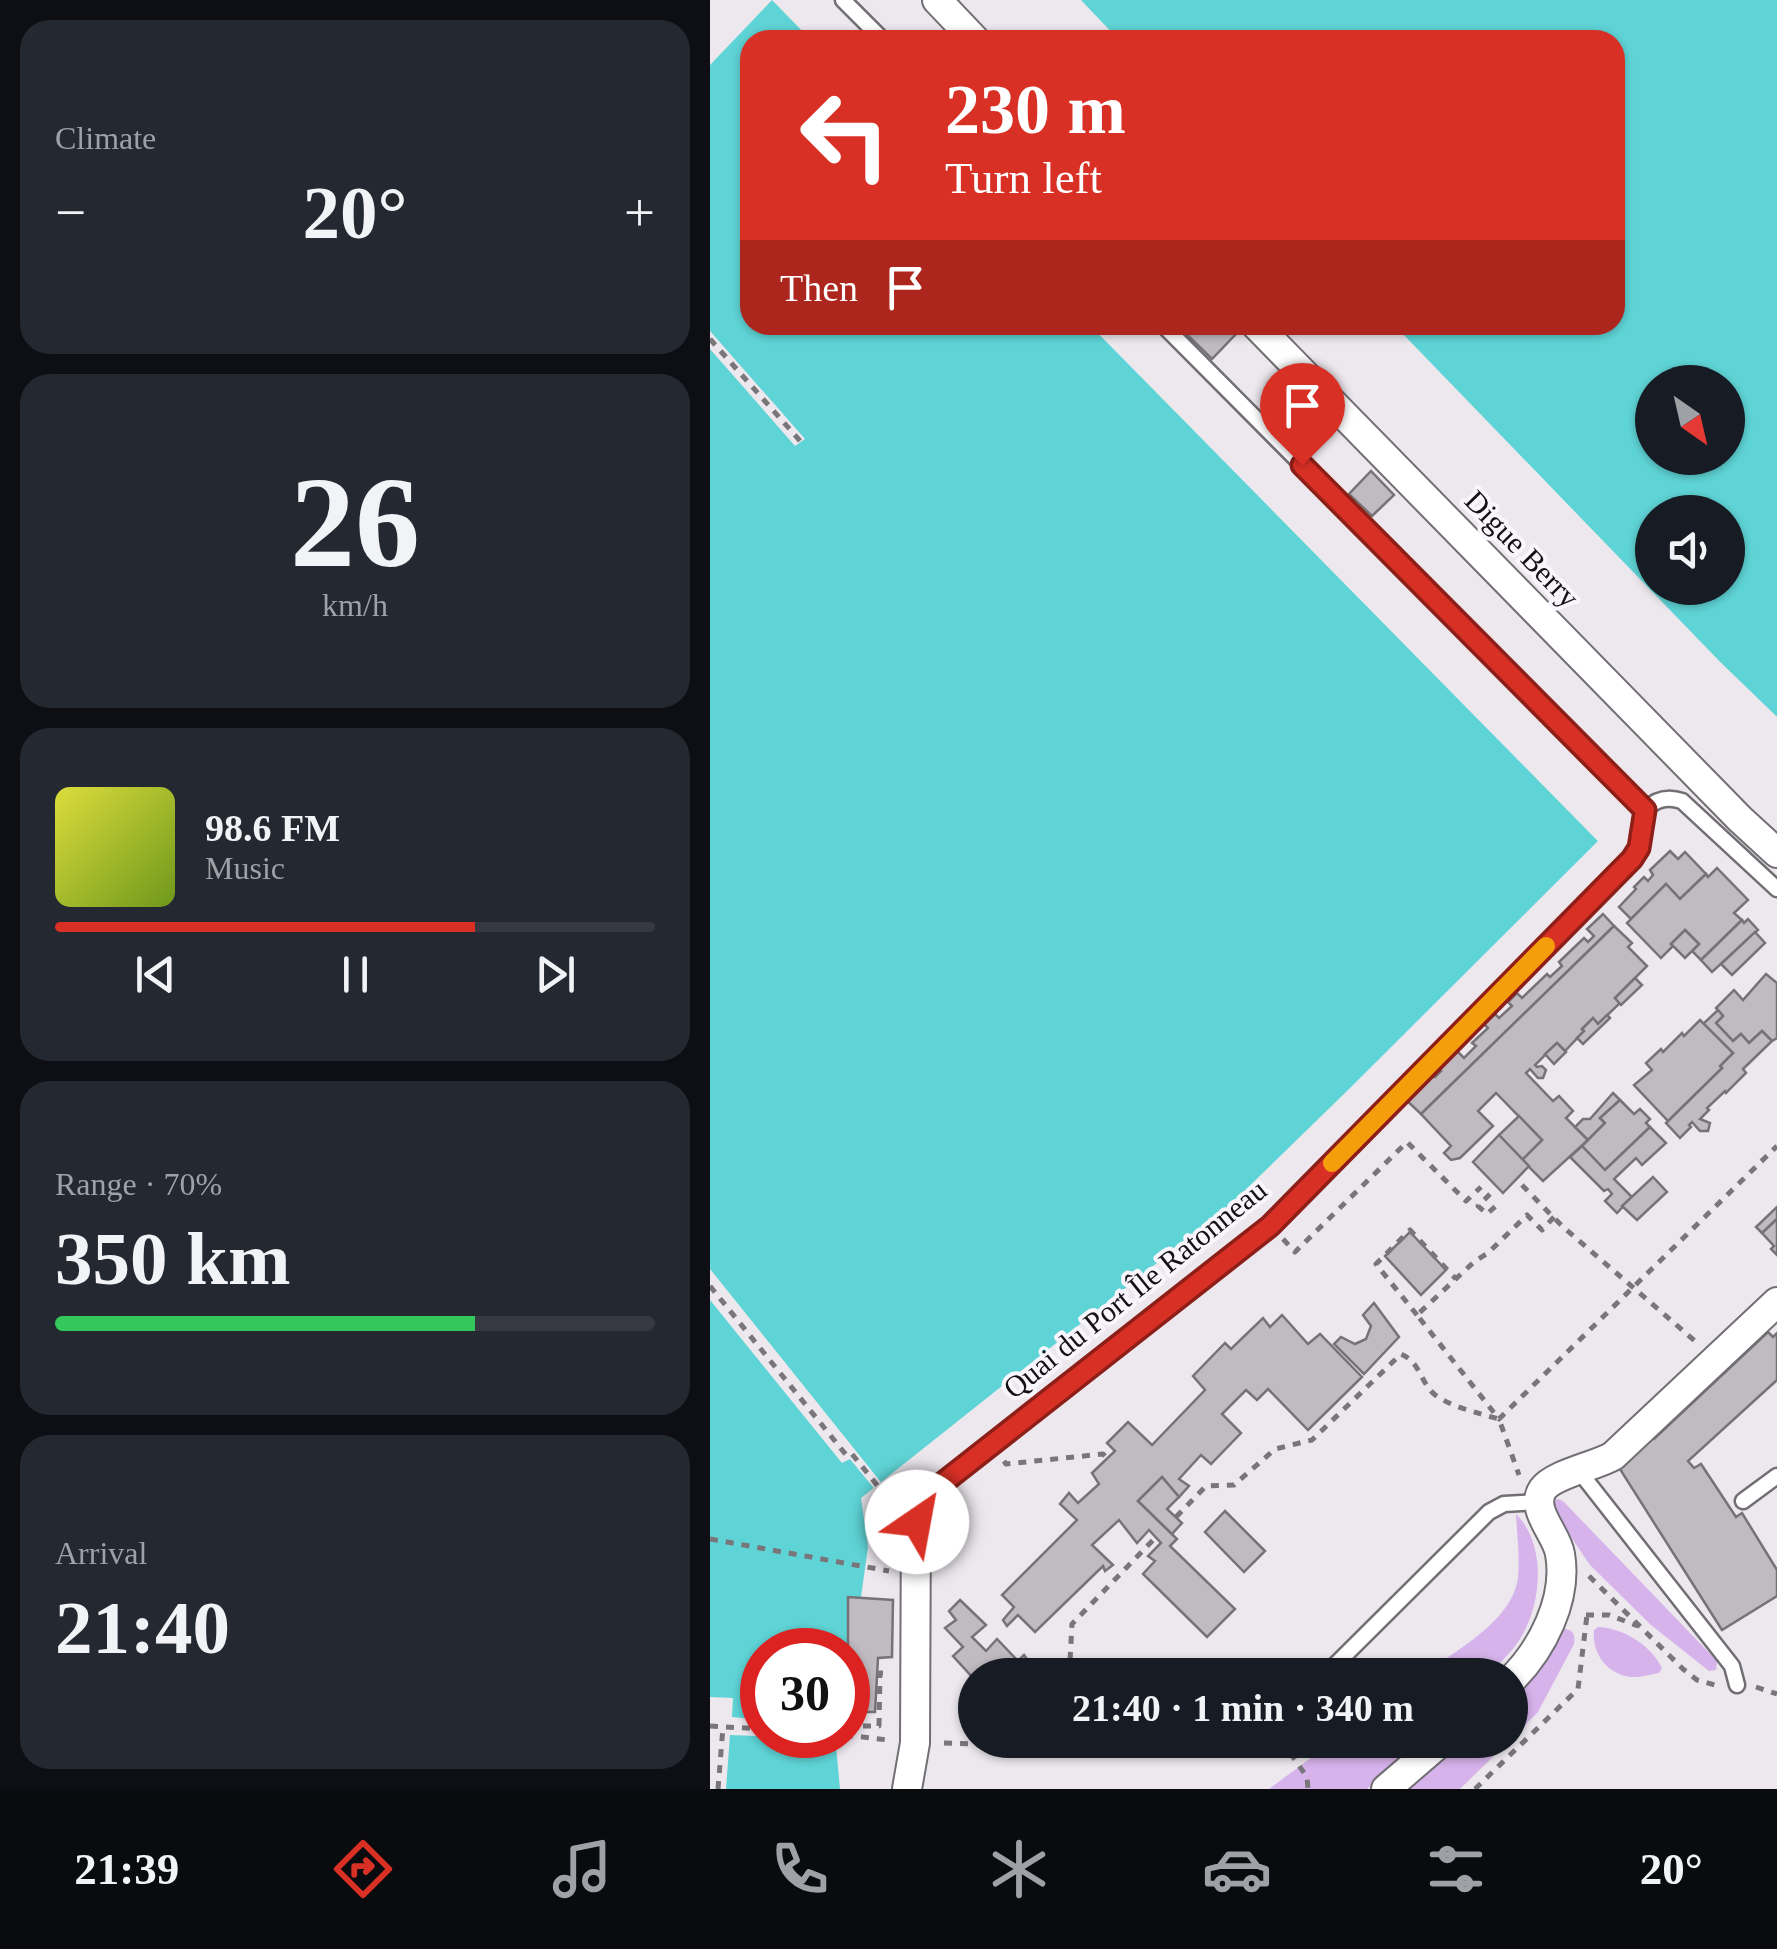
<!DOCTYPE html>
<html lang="en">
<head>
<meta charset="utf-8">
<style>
  body { margin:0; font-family:Georgia,serif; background:#242831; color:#f1f3f6; height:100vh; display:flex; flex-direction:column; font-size:38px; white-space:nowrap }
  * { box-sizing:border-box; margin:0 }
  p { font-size:32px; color:#9ea1a6 }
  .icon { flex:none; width:55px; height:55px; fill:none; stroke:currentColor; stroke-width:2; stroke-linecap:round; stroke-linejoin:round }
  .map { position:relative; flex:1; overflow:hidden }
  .side { display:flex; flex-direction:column; gap:20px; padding:20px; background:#0d0f14; width:710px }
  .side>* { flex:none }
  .top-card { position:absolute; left:30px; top:30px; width:885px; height:305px; border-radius:30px; box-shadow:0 2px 8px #0004; background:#d93025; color:#fff; overflow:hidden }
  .needle { width:65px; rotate:146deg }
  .fabs { position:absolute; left:925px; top:365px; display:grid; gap:20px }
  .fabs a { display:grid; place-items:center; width:110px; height:110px; border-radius:50%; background:#171b24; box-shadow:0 2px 8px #0004; font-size:50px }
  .speed { position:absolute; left:30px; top:1628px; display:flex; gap:20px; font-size:50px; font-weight:700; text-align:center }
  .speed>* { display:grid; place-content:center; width:130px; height:130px; border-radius:50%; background:#171b24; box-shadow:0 2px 8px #0004; line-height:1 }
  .speed .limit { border:15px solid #d22; background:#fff; color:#111 }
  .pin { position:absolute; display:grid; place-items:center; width:85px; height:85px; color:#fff; margin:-102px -42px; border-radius:50% 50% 50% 0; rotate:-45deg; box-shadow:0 0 10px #0007 }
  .pin .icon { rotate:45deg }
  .me { position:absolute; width:110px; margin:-55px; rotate:33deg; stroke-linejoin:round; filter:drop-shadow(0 0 8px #0008) }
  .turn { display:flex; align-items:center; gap:35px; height:210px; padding:0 40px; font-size:45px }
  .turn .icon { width:130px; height:130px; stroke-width:2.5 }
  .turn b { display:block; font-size:70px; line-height:85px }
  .then { display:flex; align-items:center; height:95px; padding:0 40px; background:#0003; gap:20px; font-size:38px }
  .big { font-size:75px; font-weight:700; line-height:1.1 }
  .side .tile { flex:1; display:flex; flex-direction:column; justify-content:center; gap:15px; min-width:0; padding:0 35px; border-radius:30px; background:#242831 }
  .side .dial { align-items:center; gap:0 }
  .dial b { font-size:130px; line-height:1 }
  .song { display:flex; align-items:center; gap:30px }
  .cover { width:120px; height:120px; border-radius:15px; background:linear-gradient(135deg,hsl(60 70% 55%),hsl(80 70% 35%)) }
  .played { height:10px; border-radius:5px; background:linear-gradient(90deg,#d93025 70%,#363941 70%) }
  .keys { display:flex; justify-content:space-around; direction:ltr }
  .heat { display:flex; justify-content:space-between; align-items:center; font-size:55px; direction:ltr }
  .charge { height:15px; border-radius:8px; background:linear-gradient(90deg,#34c759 70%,#363941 0) }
  .trip { position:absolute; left:248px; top:1658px; width:570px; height:100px; border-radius:50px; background:#171b24; box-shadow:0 2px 8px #0004; font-weight:700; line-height:100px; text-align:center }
  .tab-bar { display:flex; height:160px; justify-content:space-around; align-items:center; background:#090b0e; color:#9ea1a6 }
  .tab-bar .icon { width:70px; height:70px }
  .tab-bar .current { color:#d93025 }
  .tab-bar b { font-size:45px; color:#f1f3f6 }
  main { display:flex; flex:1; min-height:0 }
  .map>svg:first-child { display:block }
</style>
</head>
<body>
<main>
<section class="side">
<div class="tile"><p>Climate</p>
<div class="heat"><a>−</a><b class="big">20°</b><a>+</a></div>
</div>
<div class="tile dial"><b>26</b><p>km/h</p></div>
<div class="tile">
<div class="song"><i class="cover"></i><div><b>98.6 FM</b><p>Music</p></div></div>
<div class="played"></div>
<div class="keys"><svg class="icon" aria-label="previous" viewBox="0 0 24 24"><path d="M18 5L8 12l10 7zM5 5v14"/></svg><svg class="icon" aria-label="pause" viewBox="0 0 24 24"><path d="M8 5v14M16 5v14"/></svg><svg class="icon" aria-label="next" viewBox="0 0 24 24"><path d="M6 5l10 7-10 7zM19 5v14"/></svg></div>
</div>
<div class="tile"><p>Range · 70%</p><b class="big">350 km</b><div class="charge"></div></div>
<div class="tile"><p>Arrival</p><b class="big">21:40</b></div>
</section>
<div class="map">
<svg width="1067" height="1789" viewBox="0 0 1067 1789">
  <rect width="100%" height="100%" fill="#ece8ee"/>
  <g fill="#d7b3eb">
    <polygon points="848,1499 853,1501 1007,1661 1006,1670 999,1671 941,1625 880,1565 844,1512 842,1504 843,1501"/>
    <path d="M806,1514C837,1545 832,1604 810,1639C802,1652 789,1663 779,1675H712C745,1651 803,1621 808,1577C810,1557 807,1535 806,1514Z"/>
    <path d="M888,1627C913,1628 941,1645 952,1668L949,1673C939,1675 925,1679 915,1676C893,1670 882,1650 884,1630Z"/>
    <path d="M855,1629C864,1630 865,1635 864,1644L828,1712L800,1740V1695L831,1660L849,1631Z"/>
    <polygon points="625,1740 713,1740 657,1789 559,1789"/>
    <polygon points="756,1740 800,1740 750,1789 696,1789"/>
  </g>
  <g fill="#5fd4d6" fill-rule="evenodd">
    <polygon points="62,0 101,40 40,40 40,325 380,325 888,841 637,1091 520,1205 151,1498 158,1547 151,1597 138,1598 137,1650 52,1650 52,1735 125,1735 130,1789 0,1789 0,65"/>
    <path d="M371,0H1067V717L1011,663L684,325H905V40H409ZM942,382H1018V458H942ZM942,512H1018V588H942Z"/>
  </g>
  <g fill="#ece8ee">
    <polygon points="380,325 387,325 893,841 888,841"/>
    <polygon points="679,325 684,325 1011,663 1067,717 1067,722 1007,666"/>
    <polygon points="0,331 95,439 85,446 0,349"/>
    <polygon points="0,1269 174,1486 167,1492 140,1459 132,1463 0,1300"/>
    <polygon points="0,1697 23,1698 22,1717 52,1720 52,1735 125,1735 125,1739 20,1735 16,1789 0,1789"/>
  </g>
  <g fill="#bfbbc1" stroke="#767378" stroke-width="2.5">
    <polygon points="467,325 515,325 525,335 502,359"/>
    <polygon points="661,471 684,495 662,516 639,494"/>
    <polygon points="960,851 968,859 975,852 996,874 970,899 956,884 921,919 909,907 926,889 924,887 934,877 938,881 943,875 940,870"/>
    <polygon points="1007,868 1038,900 1024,913 1032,920 991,960 982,951 989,944 975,930 961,944 963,946 951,958 917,923 956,884 970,899 996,874 998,877"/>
    <polygon points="893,914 904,926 711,1114 694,1098 720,1073 725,1077 731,1071 727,1067 745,1049 754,1058 766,1046 762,1043 778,1028 774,1024 785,1014 789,1018 802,1006 798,1002 807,993 812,998 837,974 840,977 852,966 849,962 874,938 878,942 884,936 877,929"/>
    <polygon points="1038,919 1048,930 1002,972 991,960 1032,920 1034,923"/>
    <polygon points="904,926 922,943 918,947 937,966 905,998 910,1003 888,1024 883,1018 872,1029 874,1031 855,1051 847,1043 825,1065 827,1067 832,1066 836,1070 833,1078 828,1078 820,1069 816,1073 843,1101 849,1096 863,1111 856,1118 878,1140 833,1181 812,1160 832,1140 786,1093 768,1111 783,1126 750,1158 741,1160 734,1153 741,1146 711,1114"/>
    <polygon points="975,930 989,944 975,958 961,944"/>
    <polygon points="1045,932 1055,943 1022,975 1011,964"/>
    <polygon points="1056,974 1067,983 1067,1038 1062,1041 1052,1031 1039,1043 1031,1034 1023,1041 1006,1023 1013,1016 1006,1008 1024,990 1033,1000"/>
    <polygon points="925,978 932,985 911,1005 905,998"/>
    <polygon points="1008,1010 1013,1016 1006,1023 1023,1041 1031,1034 1039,1043 1052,1031 1062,1041 1033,1069 1036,1073 1016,1093 1015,1091 997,1108 999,1110 990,1119 1000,1123 998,1131 990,1131 982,1122 979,1125 981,1127 970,1138 956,1123 1012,1068 1010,1066 1023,1053 993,1024"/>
    <polygon points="897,1015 900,1018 873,1044 867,1038 874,1031 872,1029 883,1018 888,1024"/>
    <polygon points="990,1020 1023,1053 1010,1066 1012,1068 958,1121 924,1085 942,1070 936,1063 951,1049 953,1052 972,1033 974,1036"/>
    <polygon points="847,1043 856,1052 844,1064 835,1054"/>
    <polygon points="903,1093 910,1100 890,1118 895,1123 878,1140 865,1127 873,1119 880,1119"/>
    <polygon points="910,1100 924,1114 930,1109 940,1119 936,1123 940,1127 895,1170 872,1146 895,1123 890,1118"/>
    <polygon points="809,1116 832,1140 812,1160 789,1135"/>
    <polygon points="940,1127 956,1143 932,1165 926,1158 904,1179 922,1197 907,1213 895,1201 902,1194 898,1189 894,1191 860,1157 872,1146 895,1170"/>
    <polygon points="789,1135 819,1166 793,1193 763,1162"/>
    <polygon points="943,1177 957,1192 927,1220 912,1206"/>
    <polygon points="1067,1207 1067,1219 1052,1233 1046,1227"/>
    <polygon points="1067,1219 1067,1255 1061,1249 1064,1246 1052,1233"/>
    <polygon points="700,1232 736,1270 711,1295 675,1256"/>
    <polygon points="664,1303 689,1337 654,1374 624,1344 631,1337 645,1344 656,1339 661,1326 653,1315"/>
    <polygon points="572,1315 598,1344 610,1334 652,1377 598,1430 558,1389 547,1400 536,1390 512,1414 531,1433 501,1464 491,1455 469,1479 479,1486 469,1497 452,1477 428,1501 467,1539 460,1546 525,1609 497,1637 433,1574 445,1561 438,1556 451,1543 439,1530 427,1543 409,1520 382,1545 403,1565 395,1571 393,1566 325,1632 308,1615 297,1626 293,1620 304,1607 292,1595 367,1520 350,1504 359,1493 368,1503 389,1484 382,1473 405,1451 397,1443 418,1422 442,1445 495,1390 483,1376 515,1343 521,1349 553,1318 560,1327"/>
    <polygon points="1058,1332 1063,1337 1067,1333 1067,1380 978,1461 984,1468 991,1464 1026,1517 1032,1513 1067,1570 1067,1596 1012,1630 908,1466 938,1435 944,1439"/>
    <polygon points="452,1477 469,1497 457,1509 472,1523 462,1534 428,1501"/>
    <polygon points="515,1511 555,1551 534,1572 495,1532"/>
    <polygon points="138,1597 183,1600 182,1657 168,1658 165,1712 138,1712"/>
    <polygon points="250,1600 276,1625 262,1637 276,1651 287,1639 308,1661 314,1655 320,1663 307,1675 265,1675 265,1680 243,1656 253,1647 235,1628 246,1620 239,1611"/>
  </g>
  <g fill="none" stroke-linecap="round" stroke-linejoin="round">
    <g stroke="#726f74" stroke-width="19">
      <g id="lane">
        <polyline points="133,0 173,40"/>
        <polyline points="453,325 935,810"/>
        <path d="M935,810C946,799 957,796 972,801L1067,889"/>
        <polyline points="869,1471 1022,1666 1027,1685"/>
        <polyline points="1033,1501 1067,1476"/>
        <polyline points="206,1505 560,1226 922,859 929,848 935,810"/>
        <polyline points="615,1675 779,1512 794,1504 829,1502"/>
      </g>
    </g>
    <g stroke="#726f74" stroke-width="32">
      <g id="street">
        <polyline points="227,0 265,40"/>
        <polyline points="546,325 1030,819 1067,853"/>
        <path d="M800,1681C832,1650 858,1599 850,1554C847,1534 819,1509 833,1489C844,1474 886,1466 903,1456L1067,1302"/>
        <polyline points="197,1789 205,1743 206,1505"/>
        <polyline points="676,1789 733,1740"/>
      </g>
    </g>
    <g stroke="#79767a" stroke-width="5" stroke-dasharray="8 8" stroke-linecap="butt">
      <polyline points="0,339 91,442"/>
      <polyline points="812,1185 852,1226 985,1341"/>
      <polyline points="780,1194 768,1206 777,1214 788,1204"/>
      <polyline points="844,1217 832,1230 817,1215 778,1253 765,1261 707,1315 789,1419 1067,1146"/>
      <polyline points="573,1239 585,1252 697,1142 756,1201 771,1187"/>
      <polyline points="0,1286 137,1456 142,1454 179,1500"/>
      <polyline points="707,1315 666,1264 700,1230 746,1279"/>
      <polyline points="294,1461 296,1464 393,1454 397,1458"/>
      <path d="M466,1517L496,1486L524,1485L565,1449L602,1440L691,1354C709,1362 709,1377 721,1391C733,1405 771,1414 789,1419L809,1475"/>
      <polyline points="0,1539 179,1571"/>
      <polyline points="879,1576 973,1669 987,1680 1005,1685"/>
      <polyline points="876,1615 899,1615 928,1626"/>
      <polyline points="355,1675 360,1661 362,1624 446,1537"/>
      <polyline points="1046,1687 1067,1694"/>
      <polyline points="152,1712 151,1726 169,1726 170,1673 176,1673"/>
      <polyline points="0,1726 52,1729"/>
      <polyline points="135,1735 178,1740"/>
      <polyline points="571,1740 597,1777 598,1789"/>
      <polyline points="234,1743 269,1744 280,1740"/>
      <polyline points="8,1789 13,1727"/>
      <polyline points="765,1789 868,1689 877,1615"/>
    </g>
    <use href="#lane" stroke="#fff" stroke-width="14"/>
    <use href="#street" stroke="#fff" stroke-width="28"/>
  </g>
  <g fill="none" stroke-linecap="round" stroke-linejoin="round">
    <g stroke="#8d1f18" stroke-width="25">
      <polyline id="route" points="207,1522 206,1504 560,1226 922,859 929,848 935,810 592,465"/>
    </g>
    <use href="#route" stroke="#d93025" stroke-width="18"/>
    <polyline stroke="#f59e0b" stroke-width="18" points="622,1163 836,946"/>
  </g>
  <g text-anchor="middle" stroke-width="8" stroke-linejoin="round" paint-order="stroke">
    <g font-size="30" fill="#131113" stroke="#f9f5fc">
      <text transform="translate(812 549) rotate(46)" y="10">Digue Berry</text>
      <text transform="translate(425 1289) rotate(-39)" y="10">Quai du Port Île Ratonneau</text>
    </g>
  </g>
</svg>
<div class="fabs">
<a><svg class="needle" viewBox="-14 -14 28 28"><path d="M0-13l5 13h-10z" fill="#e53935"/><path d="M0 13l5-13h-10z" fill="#9ea1a6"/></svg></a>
<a><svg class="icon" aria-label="sound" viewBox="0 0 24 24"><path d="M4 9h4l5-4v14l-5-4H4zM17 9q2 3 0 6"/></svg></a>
</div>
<div class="speed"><div class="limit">30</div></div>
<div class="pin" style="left:592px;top:465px;background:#d93025"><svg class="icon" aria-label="arrive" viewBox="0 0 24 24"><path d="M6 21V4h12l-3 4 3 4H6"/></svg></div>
<svg class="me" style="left:207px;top:1522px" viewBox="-20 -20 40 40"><circle r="19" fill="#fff"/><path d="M0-13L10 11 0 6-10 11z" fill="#d93025"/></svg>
<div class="trip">21:40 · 1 min · 340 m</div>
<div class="top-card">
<div class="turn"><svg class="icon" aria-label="left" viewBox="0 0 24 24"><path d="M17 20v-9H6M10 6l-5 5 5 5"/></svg><div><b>230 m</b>Turn left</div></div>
<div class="then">Then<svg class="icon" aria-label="arrive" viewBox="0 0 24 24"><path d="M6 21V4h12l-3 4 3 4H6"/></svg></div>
</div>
</div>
</main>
<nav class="tab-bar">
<b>21:39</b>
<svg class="icon current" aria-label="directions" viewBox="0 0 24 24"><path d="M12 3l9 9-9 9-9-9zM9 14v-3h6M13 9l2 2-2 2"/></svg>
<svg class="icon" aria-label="music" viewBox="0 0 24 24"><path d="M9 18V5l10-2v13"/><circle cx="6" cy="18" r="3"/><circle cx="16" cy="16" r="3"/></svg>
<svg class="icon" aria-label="phone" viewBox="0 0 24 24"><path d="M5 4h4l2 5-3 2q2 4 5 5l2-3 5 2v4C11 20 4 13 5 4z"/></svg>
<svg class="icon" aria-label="climate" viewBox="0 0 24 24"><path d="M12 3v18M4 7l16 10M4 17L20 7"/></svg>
<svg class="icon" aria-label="car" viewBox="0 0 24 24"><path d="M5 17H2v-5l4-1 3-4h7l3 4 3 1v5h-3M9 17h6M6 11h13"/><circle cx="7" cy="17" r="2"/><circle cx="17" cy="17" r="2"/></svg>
<svg class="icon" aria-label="filters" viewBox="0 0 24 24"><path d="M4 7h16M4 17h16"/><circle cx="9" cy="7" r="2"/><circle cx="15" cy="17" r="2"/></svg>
<b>20°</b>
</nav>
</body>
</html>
